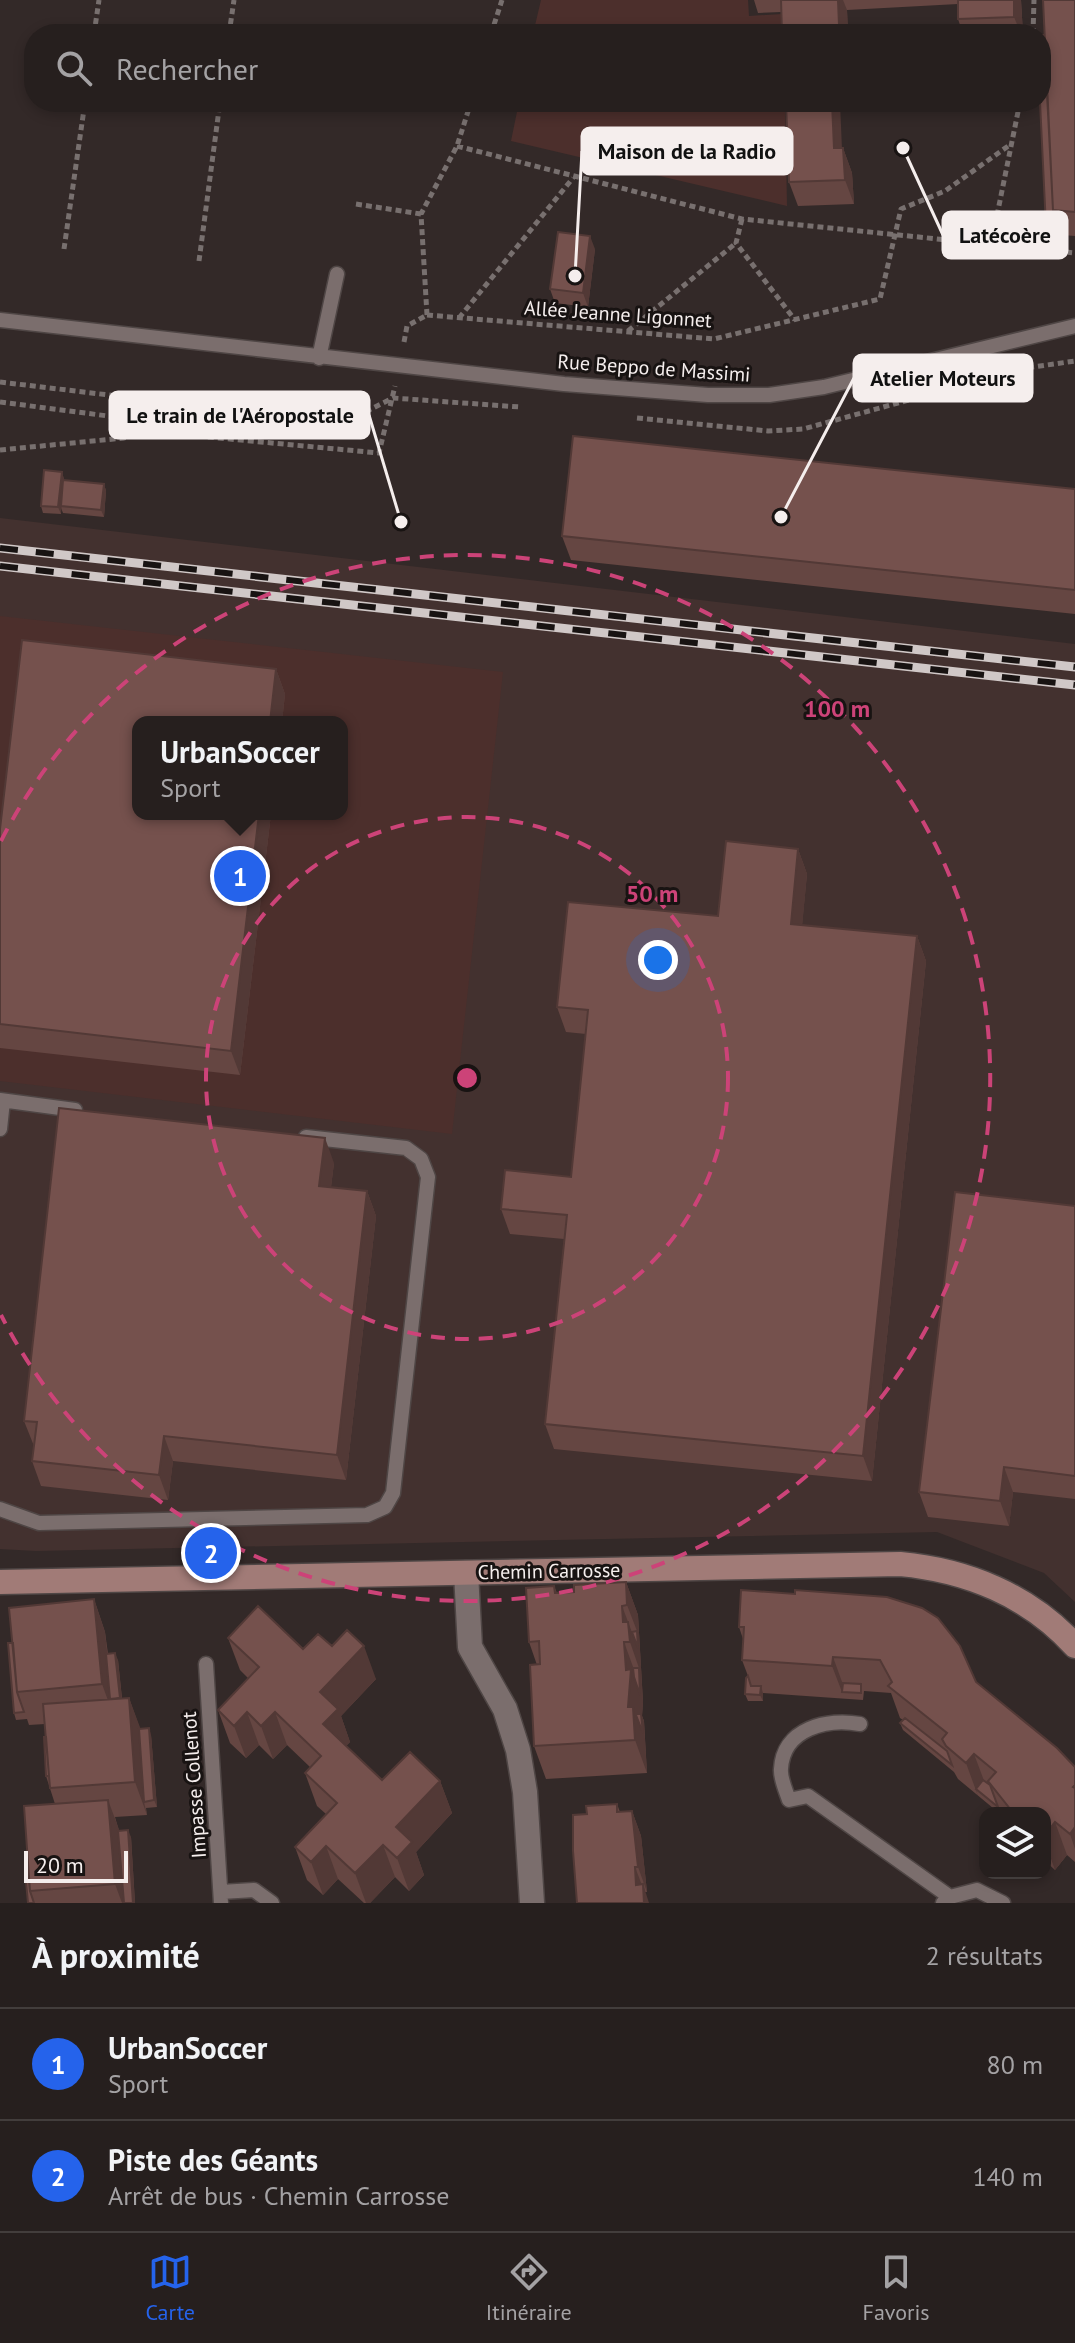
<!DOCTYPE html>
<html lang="fr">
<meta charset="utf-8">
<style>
:root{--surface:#261f1e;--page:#2e2727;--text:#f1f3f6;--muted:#a4a2a4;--line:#423d3c;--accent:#2563eb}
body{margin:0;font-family:"PT Sans",sans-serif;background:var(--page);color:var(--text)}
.controls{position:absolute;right:24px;bottom:24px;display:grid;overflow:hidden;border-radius:16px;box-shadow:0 4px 12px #0003}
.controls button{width:72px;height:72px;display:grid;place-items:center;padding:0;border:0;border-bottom:2px solid var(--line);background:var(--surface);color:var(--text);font:40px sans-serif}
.scale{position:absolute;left:24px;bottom:20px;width:104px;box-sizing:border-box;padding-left:8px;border:4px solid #f5eeed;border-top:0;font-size:22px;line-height:28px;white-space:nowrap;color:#f5eeed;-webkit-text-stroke:6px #181312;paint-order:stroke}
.you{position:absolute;left:658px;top:960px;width:28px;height:28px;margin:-20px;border:6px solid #fff;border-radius:50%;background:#1a73e8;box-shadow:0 0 0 12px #1a73e833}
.badge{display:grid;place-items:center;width:52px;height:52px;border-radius:50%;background:var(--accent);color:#fff;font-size:26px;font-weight:700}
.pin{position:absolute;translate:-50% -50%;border:4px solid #fff;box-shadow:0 2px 8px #0006}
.popup{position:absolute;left:132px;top:716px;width:216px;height:104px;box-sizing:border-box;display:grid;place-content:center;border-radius:16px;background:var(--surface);filter:drop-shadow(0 2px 6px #0005);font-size:26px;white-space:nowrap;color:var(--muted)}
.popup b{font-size:30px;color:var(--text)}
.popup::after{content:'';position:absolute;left:50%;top:100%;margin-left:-16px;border:16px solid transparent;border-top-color:var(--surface)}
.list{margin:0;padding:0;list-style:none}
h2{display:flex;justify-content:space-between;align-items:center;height:104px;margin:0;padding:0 32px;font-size:34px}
h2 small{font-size:26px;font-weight:400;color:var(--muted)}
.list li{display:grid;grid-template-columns:52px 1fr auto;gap:24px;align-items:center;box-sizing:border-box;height:112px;padding:0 32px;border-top:2px solid var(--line)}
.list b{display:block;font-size:30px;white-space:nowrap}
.list p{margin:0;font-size:26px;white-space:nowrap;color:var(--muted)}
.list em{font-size:26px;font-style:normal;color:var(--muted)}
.icon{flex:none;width:44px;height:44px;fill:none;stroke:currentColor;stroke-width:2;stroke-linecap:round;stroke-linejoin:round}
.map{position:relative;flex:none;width:1075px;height:1903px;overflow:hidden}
.search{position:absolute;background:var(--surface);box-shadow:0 4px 12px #0003;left:24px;right:24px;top:24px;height:88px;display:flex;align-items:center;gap:20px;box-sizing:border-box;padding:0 28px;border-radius:32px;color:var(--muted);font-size:30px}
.sheet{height:328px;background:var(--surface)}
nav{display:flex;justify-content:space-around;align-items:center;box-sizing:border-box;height:112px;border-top:2px solid var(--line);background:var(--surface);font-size:22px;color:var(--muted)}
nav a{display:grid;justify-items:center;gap:4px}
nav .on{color:var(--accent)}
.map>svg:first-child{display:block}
.built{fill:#43312f;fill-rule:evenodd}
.green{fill:#4c2f2c;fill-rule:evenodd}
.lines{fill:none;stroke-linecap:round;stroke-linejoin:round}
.lane-casing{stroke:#4f4645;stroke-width:17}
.street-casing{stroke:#4f4645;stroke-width:27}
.secondary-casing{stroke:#4f4645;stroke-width:27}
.path{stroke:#78706f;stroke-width:5;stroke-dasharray:6 4;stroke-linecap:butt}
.lane{stroke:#7b6e6d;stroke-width:14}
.street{stroke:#7b6e6d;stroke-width:24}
.secondary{stroke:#a17b77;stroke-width:24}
.rail-casing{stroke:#d0c8c7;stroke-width:9}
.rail{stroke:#181312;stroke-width:6;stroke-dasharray:18;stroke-linecap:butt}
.wall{fill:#654642}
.shaded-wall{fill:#523936}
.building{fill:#75514d;stroke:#523936;stroke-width:2}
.ring{fill:none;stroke:#cc4378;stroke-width:4;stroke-dasharray:14 10}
.labels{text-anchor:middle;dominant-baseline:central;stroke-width:6;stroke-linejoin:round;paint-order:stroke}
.street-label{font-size:20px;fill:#f5eeed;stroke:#181312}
.centre{fill:#cc4378;stroke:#181312;stroke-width:4}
.ring-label{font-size:24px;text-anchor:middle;font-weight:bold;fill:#cc4378;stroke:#181312;stroke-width:6;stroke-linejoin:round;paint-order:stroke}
.leader{fill:none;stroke:#f5eeed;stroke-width:3}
.callout-dot{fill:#f5eeed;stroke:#181312;stroke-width:3}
.callout{fill:#f5eeed;stroke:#f5eeed;stroke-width:3}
.callout-label{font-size:22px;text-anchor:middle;font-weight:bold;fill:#111}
</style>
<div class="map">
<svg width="1075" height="1903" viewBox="0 0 1075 1903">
<rect width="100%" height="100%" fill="#332928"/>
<path class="built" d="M0,518l1075,126v958l-31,-29 -107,-41 -901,19 -36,-2zM138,722h204v92h-204z"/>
<path class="green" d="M541,0h207l1,16 33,-2 1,20h-250z
M519,102h266l2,104 -276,-65z
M0,616l503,56 -51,462 -452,-53zM138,722h204v92h-204z"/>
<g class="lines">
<defs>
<path id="lane" d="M0,320l564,64 144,11h61l55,-8 251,-61
M319,358l18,-84
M0,1100l75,10
M0,1129l3,-28
M0,1509l39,14 328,-8 18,-8 8,-14 35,-316 -7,-18 -15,-11 -100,-11
M206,1664l15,239
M860,1724c-32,-6 -77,4 -79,45 -1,9 5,22 8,31l19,-4 142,101
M221,1892l33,-2 18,13
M943,1903l7,-6 27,-7 26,13"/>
<path id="street" d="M466,1573l4,74 35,62 13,41 7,42 7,111"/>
<path id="secondary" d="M0,1582l900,-18c66,6 129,31 175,82"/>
</defs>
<use href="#lane" class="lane-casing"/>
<use href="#street" class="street-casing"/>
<use href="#secondary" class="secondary-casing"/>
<path class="path" d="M94,34l5,-34
M229,34l5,-34
M491,34l11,-34
M1033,34l1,-34
M457,146l285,73 333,34
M356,204l65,10
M742,219l-6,24 59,77
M991,245l29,-143
M64,249l21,-147
M199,261l21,-159
M427,315l287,24 166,-40 21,-90 44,-18 66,-47
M427,315l-6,-101 36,-68 14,-44
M459,318l114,-140
M628,331l108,-88
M404,342l3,-16 20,-11
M0,382l334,40 17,-3 42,-21 127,9
M0,402l131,17 13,12
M637,418l131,13 35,-2 223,-61 49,-7
M0,450l124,-12 20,-7 235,22 16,-67"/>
<use href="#lane" class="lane"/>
<use href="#street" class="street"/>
<use href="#secondary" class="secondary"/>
<defs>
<path id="rail" d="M0,548l1075,119
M0,566l1075,119"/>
</defs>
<use href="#rail" class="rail-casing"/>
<use href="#rail" class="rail"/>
</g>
<path class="wall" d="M754,0h267l2,34h-60l-5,-15v-15l-111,6 1,24h-66l-1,-22 -23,1z
M1075,0v236l-27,-2 -2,-7 -2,-192z
M842,148h1l9,25 2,31 -56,2 -9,-24z
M595,249l-7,58 -33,-4 -5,-14z
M62,472l2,8 40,4 2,7 -2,26 -41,-4 -2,-5v6l-18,-1 -2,-7z
M1075,489v125l-504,-54 -9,-24z
M22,640l254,29 9,25 -3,28h-144v92h133l-31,261 -240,-27v-219z
M798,849l9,25 -5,51 115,11 9,25 -54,520 -318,-32 -9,-25 19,-185 -54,-5 -9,-25 70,-32 15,-143 -20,-2 -9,-25 161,-91z
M334,1163l-3,24 36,4 9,25 -30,264 -173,-19 -5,39 -127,-14 -9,-25 2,-15 -10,-25z
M1075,1206v293l-62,-7 -4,34 -81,-9 -9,-25z
M626,1582l12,33 5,87 -1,14 2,5 3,52 -101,6 -12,-33 3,-81 -8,-23 25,-56 3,7 17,-1z
M741,1590l235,92 99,85v95l-8,-7 -12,15 -10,-9v-48h-46l-41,-34 -4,-7 -51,-42 -3,-7 3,-3 -3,-2 -9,-25 -27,-2 -1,9 -100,-7v8h-15l-3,-7 3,-18 -6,-16 1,-21 -4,-12z
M94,1599l11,33 3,22 10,6 4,38h7l11,31 11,6 6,72 -11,1 1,7 -32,2 4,14 12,6 4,66h-107v-32l27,-67 -9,-28 -1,-52 -16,1 -2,-6 -11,1 -2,-7 -1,-70z
M228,1638l75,11 29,-3 44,33 -35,37 9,26 -4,4 36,34 58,1 12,32 -36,39 8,23 -15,16 -14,-14 -25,26h-6l-26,-24 -15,16 -16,-15 -12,-33 31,-33 -9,-8 -12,-33 5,-6 -23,-22 -14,14 -14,-14 -13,13 -16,-15 -12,-33 31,-31 -9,-9z
M617,1804l3,8 12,-1 9,25 6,56h-2l-58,-78z"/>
<path class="shaded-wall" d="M838,0h5l4,10 1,24h-6l-3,-9z
M1014,0h7l2,34h-2l-7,-17z
M832,102h8l3,71 -9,-25z
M843,148l9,25 2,31 -9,-24z
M590,236l5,13 -7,58 -5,-14z
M62,472l2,7 -3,35 -3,-7z
M104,484l2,7 -2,26 -3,-7z
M276,669l9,25 -3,28h-12z
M259,814h12l-31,261 -9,-24z
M798,849l9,25 -7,75 -9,-25z
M917,936l9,25 -54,520 -9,-25z
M325,1138l9,25 -6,48 -9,-25z
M367,1191l9,25 -30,264 -9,-25z
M164,1436l9,25 -5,39 -9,-25z
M1004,1467l9,25 -4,34 -9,-25z
M626,1582l12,33 5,87 -1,14 2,5 1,19 -4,-12 4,12 2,33 -12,-33 -7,-33 -4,-65 12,33 3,-7 -16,-46 -1,-16 16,42 -1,-17 -10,-26z
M94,1599l11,33 9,85 -12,-33z
M364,1646l12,33 -35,37 9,26 -15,15 -12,-33 -3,-32z
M115,1653l3,7 5,50 -3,-7z
M833,1657l12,33 -3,2 -10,-26z
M761,1686l2,7v8l-3,-6z
M129,1698l12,32 3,72 3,13 -12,-33z
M247,1712l12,33 -13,13 -12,-32z
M275,1712l12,33 -14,14 -12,-33z
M149,1728l2,7 6,72 -3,-7z
M974,1754l12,32 -10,3 2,7 -12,-33z
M440,1781l12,32 -36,39 8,23 -15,16 -12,-33 -1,-31z
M108,1800l12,32 6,71h-4l-7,-19z
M632,1811l9,25 6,56 -9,-25z
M1055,1822l12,33 -12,15 -10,-28v-7z
M1075,1827v22l-5,-15z
M128,1830l3,7 4,66h-2z
M383,1845l12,32 -25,26h-4l-11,-30z
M326,1846l12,33 -15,16 -12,-33z
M635,1867l8,21v-4l6,19h-6l-7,-18z"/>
<path class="building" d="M781,0h57l1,25 -10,1v8h-47z
M958,0h56v17l-56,2z
M1043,0h32v212l-22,-2z
M1041,35h3l9,175 6,18 -13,-1 -6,-125h1z
M786,102h46l2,46h9l2,32 -56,2z
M558,232l32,4 -7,57 -33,-4z
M573,436l502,53v101l-513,-54z
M44,470l18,2 -4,35 -17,-1z
M63,480l41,4 -3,26 -40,-4z
M22,640l254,29 -6,53h-132v92h121l-28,237 -231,-27v-195z
M726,841l72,8 -7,75 126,12 -54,520 -318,-32 22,-209 -66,-6 4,-39 66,7 17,-167 -31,-3 11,-105 150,14z
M59,1108l266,30 -6,48 48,5 -30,264 -173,-19 -5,39 -127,-14 5,-39 -13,-1z
M955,1192l120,14v270l-71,-9 -4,34 -81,-9z
M626,1582l1,23 -5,1 1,16h5l2,20h-6l2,28 5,-1 -3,38h5l2,33 -101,6 -4,-81 10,-1 -1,-23 -10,1 -3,-54 28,-2 1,7 19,-1v-7z
M741,1590l54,4v-4l92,7 35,11 16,10 22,28 16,36 81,66 18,19v18l-2,2 2,1v39l-5,7 -15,-12 -10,13v-22h-31l-3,-3 -23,-29 8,-9 -22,-18 -8,9 -20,-17 -4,-7 5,-6 -59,-47 4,-4 -12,-22 -47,-3 -1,9 -90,-6 2,-33h-5z
M94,1599l8,85 -85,8 -8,-84z
M258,1606l45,43 15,-15 14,12 15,-16 17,16 -44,46 18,17 -15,15 59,56 28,-28 30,29 -44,46 16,15 -15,16 -14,-13 -28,28 -29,-27 -15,16 -16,-15 42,-44 -32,-30 16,-17 -46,-44 -14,14 -14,-14 -13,14 -16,-16 41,-43 -31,-29z
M637,1631l1,17 -6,-16z
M8,1643h5l4,49 7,20 -10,1z
M115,1653l5,45 -10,1 -4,-45z
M633,1668h6l1,27 -6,-18z
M748,1676l3,10h10l-1,9 -15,-1 1,-16z
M843,1683l18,1v9l-19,-1z
M129,1698l6,84 -85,6 -7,-84z
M636,1714h5l2,19 -7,-18z
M905,1718l42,33 5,14 -52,-42z
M149,1728l5,72 -10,2 -5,-73z
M44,1737h2l3,39h-3z
M983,1780l7,5 8,22 -22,-18z
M108,1800l7,84 -85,7 -6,-85z
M617,1804v8l15,-1 6,56h-3l1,18 7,-1 1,19h-67l-4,-52v-36l14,-1 -1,-8z
M128,1830l5,73h-9l-6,-72z
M25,1871h3l2,20 4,12h-6z"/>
<g class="ring">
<circle cx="467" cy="1078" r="261"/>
<path d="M1 841A523 523 0 1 1 1 1315"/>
</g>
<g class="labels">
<g class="street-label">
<text transform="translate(618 314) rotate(4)">Allée Jeanne Ligonnet</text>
<text transform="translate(654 368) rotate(4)">Rue Beppo de Massimi</text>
<text transform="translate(549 1571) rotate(-1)">Chemin Carrosse</text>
<text transform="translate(194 1785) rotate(-94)">Impasse Collenot</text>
</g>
</g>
<circle cx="467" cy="1078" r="12" class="centre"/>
<g class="ring-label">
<text x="837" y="717">100 m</text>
<text x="652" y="902">50 m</text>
</g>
<path class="leader" d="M575 276L582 151M903 148L943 235M781 517L854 378M401 522L369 415"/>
<g class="callout-dot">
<circle cx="575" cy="276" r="8"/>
<circle cx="903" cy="148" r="8"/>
<circle cx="781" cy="517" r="8"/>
<circle cx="401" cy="522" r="8"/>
</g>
<g class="callout">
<rect x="582" y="128" width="210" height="46" rx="8"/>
<rect x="943" y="212" width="124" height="46" rx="8"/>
<rect x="854" y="355" width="178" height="46" rx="8"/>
<rect x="110" y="392" width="259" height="46" rx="8"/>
</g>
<g class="callout-label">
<text x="687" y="159">Maison de la Radio</text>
<text x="1005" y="243">Latécoère</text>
<text x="943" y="386">Atelier Moteurs</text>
<text x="240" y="423">Le train de l'Aéropostale</text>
</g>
</svg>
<div class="controls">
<button><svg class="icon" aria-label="layers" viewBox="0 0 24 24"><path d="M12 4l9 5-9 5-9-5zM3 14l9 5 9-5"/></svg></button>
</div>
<div class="scale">20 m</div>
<div class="you"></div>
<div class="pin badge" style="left:240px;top:876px">1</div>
<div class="popup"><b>UrbanSoccer</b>Sport</div>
<div class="pin badge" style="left:211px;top:1553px">2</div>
<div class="search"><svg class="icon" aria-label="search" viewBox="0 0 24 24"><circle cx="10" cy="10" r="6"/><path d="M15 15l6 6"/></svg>Rechercher</div>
</div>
<section class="sheet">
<h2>À proximité<small>2 résultats</small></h2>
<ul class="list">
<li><span class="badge">1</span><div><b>UrbanSoccer</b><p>Sport</p></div><em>80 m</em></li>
<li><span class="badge">2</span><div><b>Piste des Géants</b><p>Arrêt de bus · Chemin Carrosse</p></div><em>140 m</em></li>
</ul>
</section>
<nav>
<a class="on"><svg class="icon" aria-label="map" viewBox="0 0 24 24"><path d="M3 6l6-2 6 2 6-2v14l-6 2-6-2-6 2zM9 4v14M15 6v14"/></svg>Carte</a>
<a><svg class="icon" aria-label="directions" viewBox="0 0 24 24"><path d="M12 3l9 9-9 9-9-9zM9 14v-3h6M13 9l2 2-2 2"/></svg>Itinéraire</a>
<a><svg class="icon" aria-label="saved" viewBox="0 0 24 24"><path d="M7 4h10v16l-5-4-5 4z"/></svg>Favoris</a>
</nav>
